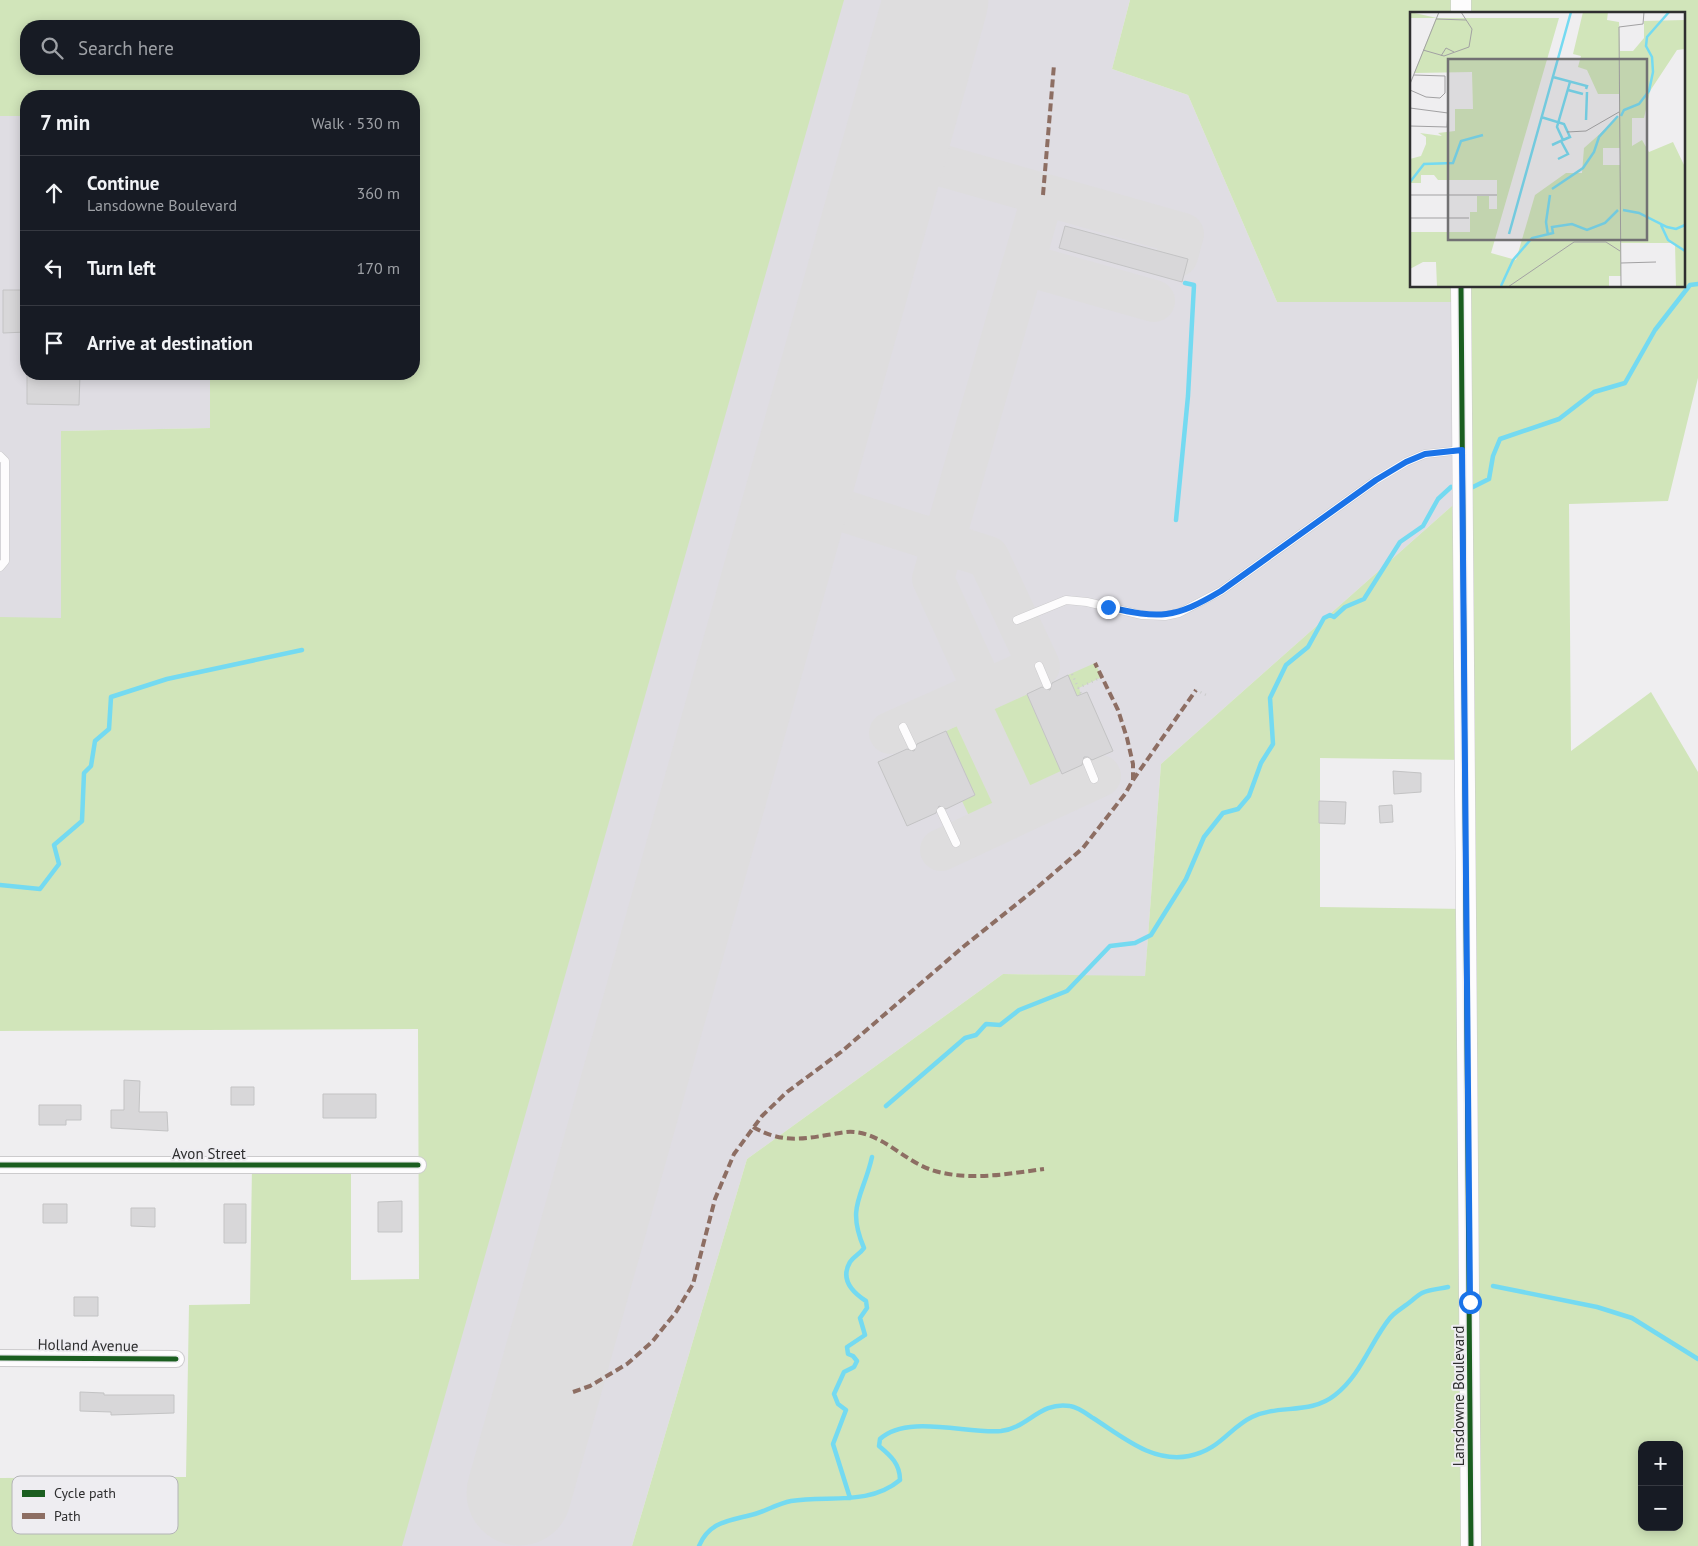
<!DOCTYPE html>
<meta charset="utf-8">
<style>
:root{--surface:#171b24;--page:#242831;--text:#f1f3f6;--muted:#9ea1a6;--line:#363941}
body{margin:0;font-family:"PT Sans",sans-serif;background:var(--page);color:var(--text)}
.controls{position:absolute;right:15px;bottom:15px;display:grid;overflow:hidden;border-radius:10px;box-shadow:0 2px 12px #0003}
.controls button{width:45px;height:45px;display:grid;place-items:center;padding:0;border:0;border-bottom:1px solid var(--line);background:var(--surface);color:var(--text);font:25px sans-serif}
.stop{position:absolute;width:15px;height:15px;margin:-11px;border:4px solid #1a73e8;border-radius:50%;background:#fff}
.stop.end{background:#1a73e8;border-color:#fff;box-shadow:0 1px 5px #0008}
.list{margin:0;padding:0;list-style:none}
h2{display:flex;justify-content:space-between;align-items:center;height:65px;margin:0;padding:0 20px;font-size:21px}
h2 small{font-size:16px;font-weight:400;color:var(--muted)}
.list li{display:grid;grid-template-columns:32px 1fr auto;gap:15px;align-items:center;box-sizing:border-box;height:75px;padding:0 20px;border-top:1px solid var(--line)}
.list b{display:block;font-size:19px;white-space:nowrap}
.list p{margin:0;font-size:16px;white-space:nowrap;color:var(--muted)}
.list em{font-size:16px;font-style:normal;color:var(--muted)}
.icon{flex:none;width:28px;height:28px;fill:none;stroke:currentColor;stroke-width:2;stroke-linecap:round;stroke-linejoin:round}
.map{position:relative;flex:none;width:1698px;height:1546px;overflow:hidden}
.search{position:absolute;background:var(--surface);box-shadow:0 2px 12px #0003;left:20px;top:20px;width:400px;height:55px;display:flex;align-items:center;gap:12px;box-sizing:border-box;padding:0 18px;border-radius:20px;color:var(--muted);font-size:19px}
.panel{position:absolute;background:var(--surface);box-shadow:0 2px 12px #0003;left:20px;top:90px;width:400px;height:290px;border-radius:20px}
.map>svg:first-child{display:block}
.built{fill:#dfdde3}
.green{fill:#d1e5ba;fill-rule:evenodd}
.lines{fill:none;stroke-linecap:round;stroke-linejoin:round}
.stream{stroke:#74daf1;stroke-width:4.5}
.taxiway{stroke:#deddde;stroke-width:42}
.runway{stroke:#deddde;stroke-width:105}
.building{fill:#d8d7d9;stroke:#c3c3c4}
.service-casing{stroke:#cccbcd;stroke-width:9}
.minor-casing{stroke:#cccbcd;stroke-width:18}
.tertiary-casing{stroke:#cccbcd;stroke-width:21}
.path{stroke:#ccc;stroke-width:2.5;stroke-dasharray:1 4;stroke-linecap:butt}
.service{stroke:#fdfcfd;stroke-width:8}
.minor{stroke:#fdfcfd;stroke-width:16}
.tertiary{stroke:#fdfcfd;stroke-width:20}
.quiet{stroke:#8d6e63;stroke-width:4;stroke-dasharray:8 4;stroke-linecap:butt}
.cycleway-casing{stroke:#eeedf1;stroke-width:8}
.cycleway{stroke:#1b5e20;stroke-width:5}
.route{stroke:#1a73e8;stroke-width:6}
.labels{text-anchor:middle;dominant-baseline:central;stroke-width:4;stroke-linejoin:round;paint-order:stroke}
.street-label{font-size:15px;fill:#2e2e2f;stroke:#eeedf1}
.inset-river{fill:none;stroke:#74daf1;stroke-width:2.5}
.inset-road{fill:none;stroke:#a2a1a3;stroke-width:1}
.view{fill:#727173;fill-opacity:0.15;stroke:#727173;stroke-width:2.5}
.inset-edge{fill:none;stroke:#2e2e2f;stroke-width:2.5}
.key{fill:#eeedf1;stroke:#b4b4b7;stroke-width:1}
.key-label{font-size:14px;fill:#2e2e2f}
</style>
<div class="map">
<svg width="1698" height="1546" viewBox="0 0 1698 1546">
<rect width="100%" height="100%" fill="#efeef0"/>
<path class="built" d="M842,0h288l-18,69 76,26 89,207h184l1,195 -301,267 -16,213 -142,-3 -256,185 -115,387h-231z
M0,116h26v258h184l1,54 -150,3v187l-61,4z"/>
<path class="green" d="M0,0h844l-442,1546h-402v-68l186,-1 3,-172 61,-1 2,-139h99v115l68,-1 -1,-250 -418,2v-414l61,1v-187l149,-3v-54h204v-278h-388v20h-26zM26,26h388v43h-388z
M1130,0h568v378l-30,123 -99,3 2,247 80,-59 47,80v774h-1066l115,-387 256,-185 142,2 16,-212 301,-267 -1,-195h-184l-89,-207 -76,-26zM1412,14h272v272h-272zM1320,758l146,2 1,149 -147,-2zM1642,1445h37v82h-37z
M1095,663l7,14 -23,11 2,6 -4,2 -9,-21z
M1021,692l2,4 4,-2 36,82 -3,1 4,7 -28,13 -8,-2 -40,-89z
M963,723l37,82 -30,13 -8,-17 13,-6 -29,-64z"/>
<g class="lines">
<path class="stream" d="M1473,487l16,-8 4,-23 7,-17 59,-20 35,-27 31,-9 30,-53 35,-45 8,-1
M1176,520l12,-124 6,-111 -9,-2
M0,885l40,4 19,-25 -5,-19 28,-24 2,-48 7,-7 4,-25 14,-12 2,-32 56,-18 135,-29
M886,1106l79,-68 11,-3 10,-11 14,1 19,-15 48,-19 43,-45 25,-3 16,-8 35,-56 18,-42 19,-24 15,-4 11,-13 12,-33 12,-19 -3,-46 16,-33 22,-18 16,-29 6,-3 4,2 11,-10 19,-8 36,-57 23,-16 15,-27 13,-12
M1493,1286l104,21 35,11 66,41
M850,1498l-17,-54 13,-34 -8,-6 -4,-10 10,-22 10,-5 3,-6 -4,-5 -5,-2 -1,-7 18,-12 -5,-17 7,-10 -1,-7c-14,-9 -26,-22 -16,-39 4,-6 10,-8 14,-14 -18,-42 -1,-51 8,-91
M699,1546c10,-24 29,-25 52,-31 14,-3 25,-11 40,-14 37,-6 78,5 109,-21 0,-16 -9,-24 -21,-34l1,-7c27,-25 87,-5 121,-8 27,-3 39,-30 69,-25 8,1 17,8 23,12 30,19 59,45 96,38 31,-6 40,-28 63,-39 27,-13 58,-2 83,-22 26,-20 36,-54 55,-77 5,-6 14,-11 20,-16 4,-3 8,-7 12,-9 8,-4 18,-4 26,-6"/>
<path class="taxiway" d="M894,152l289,82 -6,22
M1023,264l131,37
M797,496l191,61 51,109 -55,25
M890,733l94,-42 -51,-112 110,-384
M1020,813l80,-37
M941,850l79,-37 -53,-114"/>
<path class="runway" d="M519,1493l417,-1493"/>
</g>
<path class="building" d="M1065,226l123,33 -6,23 -123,-34z
M3,290h23v42l-23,1z
M27,374h53l-1,31 -52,-1z
M1068,675l9,21 10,-4 26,59 -21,9 -4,-3h-4l-2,8 -20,9 -35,-80 15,-7 8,3 2,-7z
M946,731l29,64 -29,14 -7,-3 -3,7 -29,13 -29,-64 29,-13 7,2 3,-7z
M1393,771l28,2v19l-27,2z
M1319,801l27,1 -1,22 -26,-1z
M1392,805l1,17 -13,1 -1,-17z
M124,1080l16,1 -1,31h28l1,19 -57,-3v-18h13z
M231,1087h23v18h-23z
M323,1094h53v24h-53z
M39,1105h42v15h-15v5h-27z
M402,1201v31h-24v-30z
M43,1204h24v19h-24z
M224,1204h22v39h-22z
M131,1208h24v19l-24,-1z
M74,1297h24v19h-24z
M80,1392l24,1v2h70v18l-63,2v-3l-31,-1z"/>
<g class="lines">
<defs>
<path id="service" d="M0,456l5,5v100l-5,6
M1017,620l49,-20 21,2 55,13 23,1 14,-3 42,-22 155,-111 30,-18 19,-8 37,-4
M1039,666l8,19
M903,727l9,19
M1087,762l7,17
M941,811l15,32"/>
<path id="minor" d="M0,1165h418
M0,1358l176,1"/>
<path id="tertiary" d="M1461,0v14
M1461,286l10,1260"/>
</defs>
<use href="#service" class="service-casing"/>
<use href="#minor" class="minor-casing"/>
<use href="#tertiary" class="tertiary-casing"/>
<path class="path" d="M1072,674l9,20
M1078,688l24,-11
M1196,690l10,5"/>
<use href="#service" class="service"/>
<use href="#minor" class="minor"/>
<use href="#tertiary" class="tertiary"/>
<path class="quiet" d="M1043,195l11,-130
M1133,780l63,-90
M753,1127c27,15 45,13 74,8 9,-1 19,-4 27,-3 28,2 50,28 75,37 36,13 78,5 115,0
M573,1392l17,-6 37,-22 25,-22 24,-30 17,-28 22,-85 19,-45 28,-38 25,-24 54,-40 122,-105 70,-56 50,-43 42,-54 8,-14v-16l-6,-26 -9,-28 -23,-47"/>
<defs>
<path id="cycleway" d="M1461,286l10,1260
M0,1165h418
M0,1358l176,1"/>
</defs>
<use href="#cycleway" class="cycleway-casing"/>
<use href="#cycleway" class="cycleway"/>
</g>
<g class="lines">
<path class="route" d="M1108,607c52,12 66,12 113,-16l155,-111 30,-18 19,-8 37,-4 8,852"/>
</g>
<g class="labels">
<g class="street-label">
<text x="209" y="1153">Avon Street</text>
<text transform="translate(88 1345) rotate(1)">Holland Avenue</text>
<text transform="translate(1458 1396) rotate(-90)">Lansdowne Boulevard</text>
</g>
</g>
<g transform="translate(1410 12)">
<rect width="275" height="275" fill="#efeef0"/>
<path d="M0,0l27,6h122l-68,235 25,7 19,-65 31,-22h16l2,-25 35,-31v-23h-21l-11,-24 -9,-3 3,-11 -8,-2 10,-42h25l-1,8 12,2 1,29h13l11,-13v-17l41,-1v29l-8,1 -27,41 -6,27h-12v28l10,-6 7,12 24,-10 12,25v120h-9l-1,-44h-54v33h-12v11h-172l-1,-25h-13l-13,7v-37h60v-20h7v-16h12v13h8v-29h-59l-4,-5h-13v8h-11v-24l11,-3 5,-12v-7l-6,-4 22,3 -4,-3 17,-2v-22h18l-1,-37 -58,1 22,-55h-26zM193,136h17v17h-17z" fill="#d1e5ba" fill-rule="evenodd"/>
<path class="inset-river" d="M143,65l34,9 -1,3M158,78l15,4M211,104l3,-6 15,-6 10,-13 4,-19 -1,-15 -6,-11 1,-9 22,-25M131,105l23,7 6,13 -7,3M176,108l1,-28M142,133l11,-5 -6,-13 13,-45M148,147l10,-5 -7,-13M0,170l14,-18 29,-1 8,-22 22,-6M142,177l31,-21 11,-16 5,-15 19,-21M213,198l16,3 28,14 9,2 9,-4M251,213l7,15 17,11M99,222l62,-222M138,223l-2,-13 4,-27M91,274l12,-26 19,-22 21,-5 -1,-6 20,-3 15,6 18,-7 13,-13"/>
<path class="inset-road" d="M26,7l30,1M13,38l21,6 25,-9 3,-18 -11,-17M31,44l5,-8 8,4M0,72l29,-72M0,78l16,7 14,1 5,-5v-17l-31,-1M0,96l38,5 -1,14 -37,-1M157,120l19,-1 33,-19M0,183h87M0,206h59M211,251l35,-1M98,275l66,-45h32l14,9M211,275l-2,-260 24,-3 1,-12"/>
<path class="view" d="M38,47h199v181h-199z"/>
<rect width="275" height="275" class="inset-edge"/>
</g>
<rect x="12" y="1476" width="166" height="58" rx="8" class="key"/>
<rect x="22" y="1490" width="23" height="7" fill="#1b5e20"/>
<rect x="22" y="1513" width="23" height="6" fill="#8d6e63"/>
<g class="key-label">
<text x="54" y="1498">Cycle path</text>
<text x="54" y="1521">Path</text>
</g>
</svg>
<div class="controls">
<button>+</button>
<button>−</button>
</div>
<div class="stop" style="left:1470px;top:1302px"></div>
<div class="stop end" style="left:1108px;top:607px"></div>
<div class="search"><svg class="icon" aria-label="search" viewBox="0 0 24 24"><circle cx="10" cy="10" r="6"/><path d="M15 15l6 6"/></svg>Search here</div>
<section class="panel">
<h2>7 min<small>Walk · 530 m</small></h2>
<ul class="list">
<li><svg class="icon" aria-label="ahead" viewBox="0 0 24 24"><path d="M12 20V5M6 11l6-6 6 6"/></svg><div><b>Continue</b><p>Lansdowne Boulevard</p></div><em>360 m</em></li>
<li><svg class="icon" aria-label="left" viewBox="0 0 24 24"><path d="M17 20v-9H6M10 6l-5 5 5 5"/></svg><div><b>Turn left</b></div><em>170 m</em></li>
<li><svg class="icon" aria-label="arrive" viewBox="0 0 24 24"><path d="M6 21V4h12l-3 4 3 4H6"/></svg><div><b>Arrive at destination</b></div></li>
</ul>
</section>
</div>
